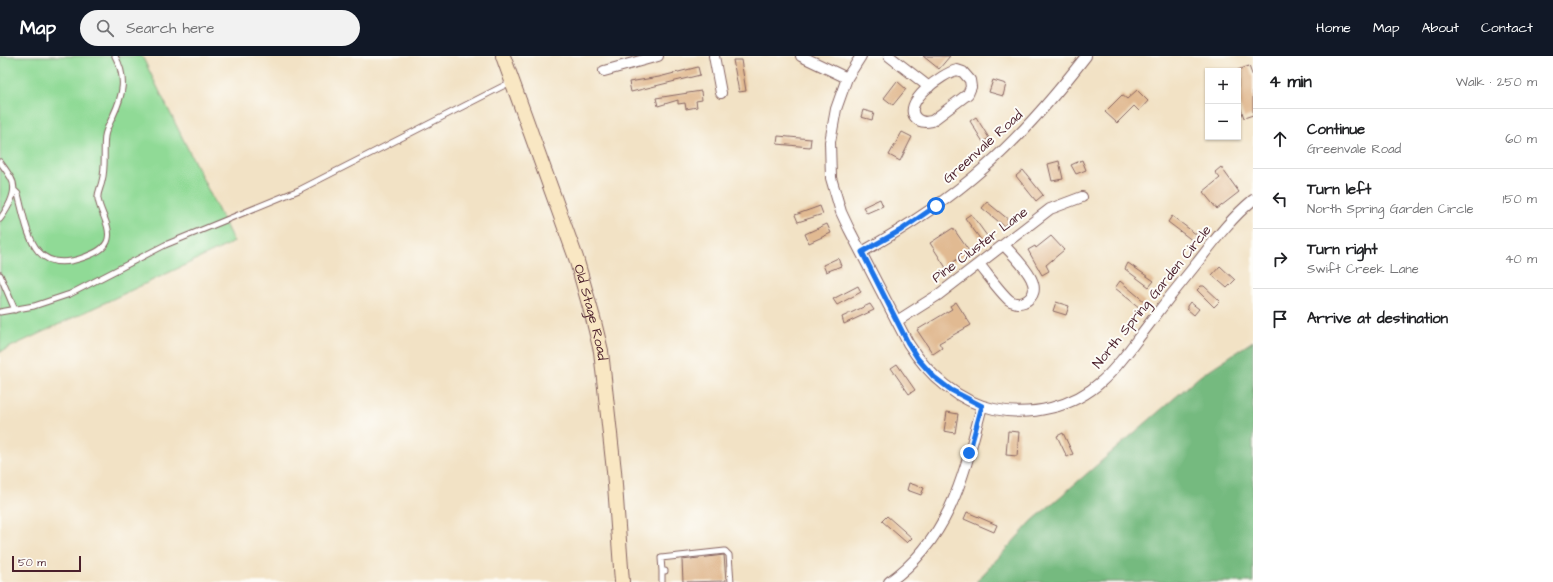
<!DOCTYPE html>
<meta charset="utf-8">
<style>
:root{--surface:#fff;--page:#f2f2f2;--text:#202124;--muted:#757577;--line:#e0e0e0;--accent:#111827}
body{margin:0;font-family:"Architects Daughter",sans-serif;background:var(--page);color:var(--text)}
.controls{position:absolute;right:12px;top:12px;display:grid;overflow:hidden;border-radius:0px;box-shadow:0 1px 3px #0004}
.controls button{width:36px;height:36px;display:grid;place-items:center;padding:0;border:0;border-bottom:1px solid var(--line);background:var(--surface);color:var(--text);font:20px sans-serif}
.scale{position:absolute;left:12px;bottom:10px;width:69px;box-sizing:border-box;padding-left:4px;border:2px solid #4a1f2b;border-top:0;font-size:11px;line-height:14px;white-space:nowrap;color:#4a1f2b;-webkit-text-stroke:3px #fdfcf7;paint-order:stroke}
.stop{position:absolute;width:12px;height:12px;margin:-9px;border:3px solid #1a73e8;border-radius:50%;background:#fff}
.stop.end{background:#1a73e8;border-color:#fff;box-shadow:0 1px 4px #0008}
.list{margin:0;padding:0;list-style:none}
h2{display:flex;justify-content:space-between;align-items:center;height:52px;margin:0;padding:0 16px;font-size:17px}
h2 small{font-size:13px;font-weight:400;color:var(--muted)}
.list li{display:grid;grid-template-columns:26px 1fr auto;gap:12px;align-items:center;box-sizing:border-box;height:60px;padding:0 16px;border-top:1px solid var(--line)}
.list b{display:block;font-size:15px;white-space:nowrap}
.list p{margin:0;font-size:13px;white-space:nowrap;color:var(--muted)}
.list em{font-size:13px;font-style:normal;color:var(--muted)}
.icon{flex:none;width:22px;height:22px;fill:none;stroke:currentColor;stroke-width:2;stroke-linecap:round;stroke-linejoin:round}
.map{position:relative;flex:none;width:1253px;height:526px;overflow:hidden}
header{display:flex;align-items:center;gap:24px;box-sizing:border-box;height:56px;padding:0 20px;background:var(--accent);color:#fff}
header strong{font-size:19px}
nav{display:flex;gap:22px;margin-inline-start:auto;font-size:14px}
.search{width:280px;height:36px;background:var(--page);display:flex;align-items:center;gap:10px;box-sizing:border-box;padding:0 14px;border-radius:22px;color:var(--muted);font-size:15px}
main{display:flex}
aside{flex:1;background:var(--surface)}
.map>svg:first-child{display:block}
.green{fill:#90da96;stroke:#6d7c60}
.forest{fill:#74ba7f;stroke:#5f6c55}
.building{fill:#e1ba92}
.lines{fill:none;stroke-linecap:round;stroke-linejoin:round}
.lane-casing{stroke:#856361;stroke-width:7}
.street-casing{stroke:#856361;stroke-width:12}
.secondary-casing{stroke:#856361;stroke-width:16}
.lane{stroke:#fff;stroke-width:5}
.street{stroke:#fff;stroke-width:10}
.secondary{stroke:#f9e7c3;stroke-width:14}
.route{stroke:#1a73e8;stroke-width:5}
.labels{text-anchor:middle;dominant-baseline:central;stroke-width:4;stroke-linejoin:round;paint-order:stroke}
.street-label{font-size:14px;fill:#4a1f2b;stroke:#fdfcf7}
</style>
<header>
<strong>Map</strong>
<div class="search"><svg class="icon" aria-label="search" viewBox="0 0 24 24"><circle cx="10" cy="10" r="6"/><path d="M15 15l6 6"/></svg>Search here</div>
<nav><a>Home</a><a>Map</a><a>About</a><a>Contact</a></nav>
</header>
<main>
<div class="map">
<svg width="1253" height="526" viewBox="0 0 1253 526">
<rect width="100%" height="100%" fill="#fdfcf7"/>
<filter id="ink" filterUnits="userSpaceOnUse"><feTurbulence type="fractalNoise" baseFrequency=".025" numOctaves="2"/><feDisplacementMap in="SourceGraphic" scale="8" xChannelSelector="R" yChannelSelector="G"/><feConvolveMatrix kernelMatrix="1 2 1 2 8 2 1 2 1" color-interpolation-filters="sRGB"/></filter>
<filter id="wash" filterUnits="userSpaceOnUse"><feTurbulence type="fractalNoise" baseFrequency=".012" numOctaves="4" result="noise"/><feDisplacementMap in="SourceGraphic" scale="16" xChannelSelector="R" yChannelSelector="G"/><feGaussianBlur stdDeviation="0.9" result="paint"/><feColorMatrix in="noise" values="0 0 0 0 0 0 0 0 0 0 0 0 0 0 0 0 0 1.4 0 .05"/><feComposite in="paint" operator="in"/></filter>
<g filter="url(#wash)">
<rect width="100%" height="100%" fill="#f2e2c5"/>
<path class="green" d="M0,0h142l92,186 -234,110z"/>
<path class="forest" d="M1253,285v241h-277l56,-61 168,-145z"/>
<g id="blocks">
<path class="building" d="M923,0h27l-11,13z
M733,4h8l5,31 -7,1z
M1249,10l4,11v38l-9,3 -6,-18v-30z
M698,11l2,8 -69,17 -2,-10 30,-5z
M993,24l13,4 -3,12 -14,-4z
M897,25l9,8 -13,16 -9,-7z
M1137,34l11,11 -9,10 -5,-5 -17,17 -12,-11 17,-17 5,4z
M701,35l1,9 -6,1 1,6 -11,2 -1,-6 -7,1v-4l-20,6 -2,-8z
M863,54l11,3 -2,7 -11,-3z
M976,61l13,21 -6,4 -13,-21z
M902,76l10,5 -12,24 -11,-6z
M778,80l33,3 -1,8 -33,-3z
M1082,104l4,10 -10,4 -5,-9z
M1059,105l4,18 -11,2 -4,-17z
M1221,111l18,25 -22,17 -14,-17 17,-14 -5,-6z
M1023,114l20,25 -7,6 -20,-25z
M880,143l3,7 -16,7 -4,-6z
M987,146l22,18 -5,6 -22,-18z
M820,150l3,8 -25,8 -3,-7z
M971,158l19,26 -6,4 -19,-26z
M1172,160l25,19 -4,6 -25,-19z
M827,168l4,9 -22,10 -4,-9z
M953,172l16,23 -17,12 3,4 -7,4 -18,-28z
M1051,180l13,14 -18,15 3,6 -7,4 -14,-25 7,-4 1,2z
M838,202l3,8 -15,6 -3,-7z
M1128,207l26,18 -5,6 -24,-18z
M1220,210l15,14 -8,8 -15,-13z
M1120,225l25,21 -5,6 -25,-20z
M858,230l3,6 -24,13 -4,-6z
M1201,230h3l16,15 -6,6 -17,-17z
M956,246l15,23 -32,18 3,5 -9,6 -16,-24 35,-21 -2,-3z
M1056,246l13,4 -3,9 -13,-4z
M1190,246l9,7 -5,6 -7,-6v-3z
M870,248l4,6 -30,14 -2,-7z
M897,308l18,26 -6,4 -18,-26z
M947,356l11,2 -3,19 -11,-2z
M1008,375l11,1 -2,24 -11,-1z
M1063,377l10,21 -6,3 -10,-21z
M909,427l15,5 -3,7 -14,-5z
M967,456l30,13 -3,7 -30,-13z
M887,460l25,22 -5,5 -25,-22z
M724,499l2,26 -43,1 -1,-22z"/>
</g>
</g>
<g filter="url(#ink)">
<use href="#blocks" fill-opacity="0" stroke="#856361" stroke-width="1"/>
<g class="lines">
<defs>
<path id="lane" d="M0,106c4,5 8,11 11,16 8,13 -3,30 -11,41
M14,134l4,4c10,38 14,83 67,63 8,-3 21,-8 23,-18 3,-13 -8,-27 -10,-40 -1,-6 3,-12 4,-18 4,-14 1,-30 3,-45 1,-7 5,-13 8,-20 10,-21 14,-38 2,-60
M0,219l15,35
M0,256l34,-6 36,-12 95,-49 134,-55 212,-108
M662,515l-1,-13 64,-7 4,4 2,27
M662,526v-11h3"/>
<path id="street" d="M714,0l7,37
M801,0l46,22
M861,0l-14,22 -11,31 -6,33 1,36 10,34 8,17 59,114c20,32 49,58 86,66 37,8 80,-2 108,-28 16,-14 28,-32 41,-49 17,-23 35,-46 54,-69 17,-22 34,-45 56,-63
M889,0l40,31
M957,14l6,2 7,8 1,7 -3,7 -36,27c-5,1 -10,2 -15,-2 -18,-15 26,-46 40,-49z
M604,15l54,-15
M862,196c43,-24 85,-51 122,-84 38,-33 71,-72 102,-112
M979,208c9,11 20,27 30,36 4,3 10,4 15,2 27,-13 -9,-44 -20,-57
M897,265l41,-26 112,-86 32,-12
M889,526c61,-43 75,-107 93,-176"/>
<g id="secondary">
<path id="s1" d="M503,0l73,202 17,60 8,33 13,120 8,111"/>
</g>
</defs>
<use href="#lane" class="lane-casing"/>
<use href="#street" class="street-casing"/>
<use href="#secondary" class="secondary-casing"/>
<use href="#lane" class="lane"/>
<use href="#street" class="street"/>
<use href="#secondary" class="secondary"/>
</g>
</g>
<g class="lines" filter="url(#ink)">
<path class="route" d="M936,150l-35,24 -39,22 46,91 10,16 16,18 17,13 31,16 -13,47"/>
</g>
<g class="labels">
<g class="street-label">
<text transform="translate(983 91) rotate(-42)">Greenvale Road</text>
<text transform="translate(980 189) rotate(-37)">Pine Cluster Lane</text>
<text transform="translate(1152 241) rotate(-51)">North Spring Garden Circle</text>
<text stroke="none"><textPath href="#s1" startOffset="271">Old Stage Road</textPath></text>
</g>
</g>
</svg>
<div class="controls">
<button>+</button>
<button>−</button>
</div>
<div class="scale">50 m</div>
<div class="stop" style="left:936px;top:150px"></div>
<div class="stop end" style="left:969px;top:397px"></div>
</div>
<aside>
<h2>4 min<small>Walk · 250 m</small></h2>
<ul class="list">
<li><svg class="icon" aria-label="ahead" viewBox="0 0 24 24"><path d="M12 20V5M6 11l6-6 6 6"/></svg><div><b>Continue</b><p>Greenvale Road</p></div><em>60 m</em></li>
<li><svg class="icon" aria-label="left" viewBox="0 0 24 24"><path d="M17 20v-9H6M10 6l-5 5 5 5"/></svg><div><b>Turn left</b><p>North Spring Garden Circle</p></div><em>150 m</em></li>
<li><svg class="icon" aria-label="right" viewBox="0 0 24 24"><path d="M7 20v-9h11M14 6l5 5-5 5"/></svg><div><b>Turn right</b><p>Swift Creek Lane</p></div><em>40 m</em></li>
<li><svg class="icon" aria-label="arrive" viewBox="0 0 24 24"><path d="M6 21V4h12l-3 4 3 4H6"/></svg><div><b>Arrive at destination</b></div></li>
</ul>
</aside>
</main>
